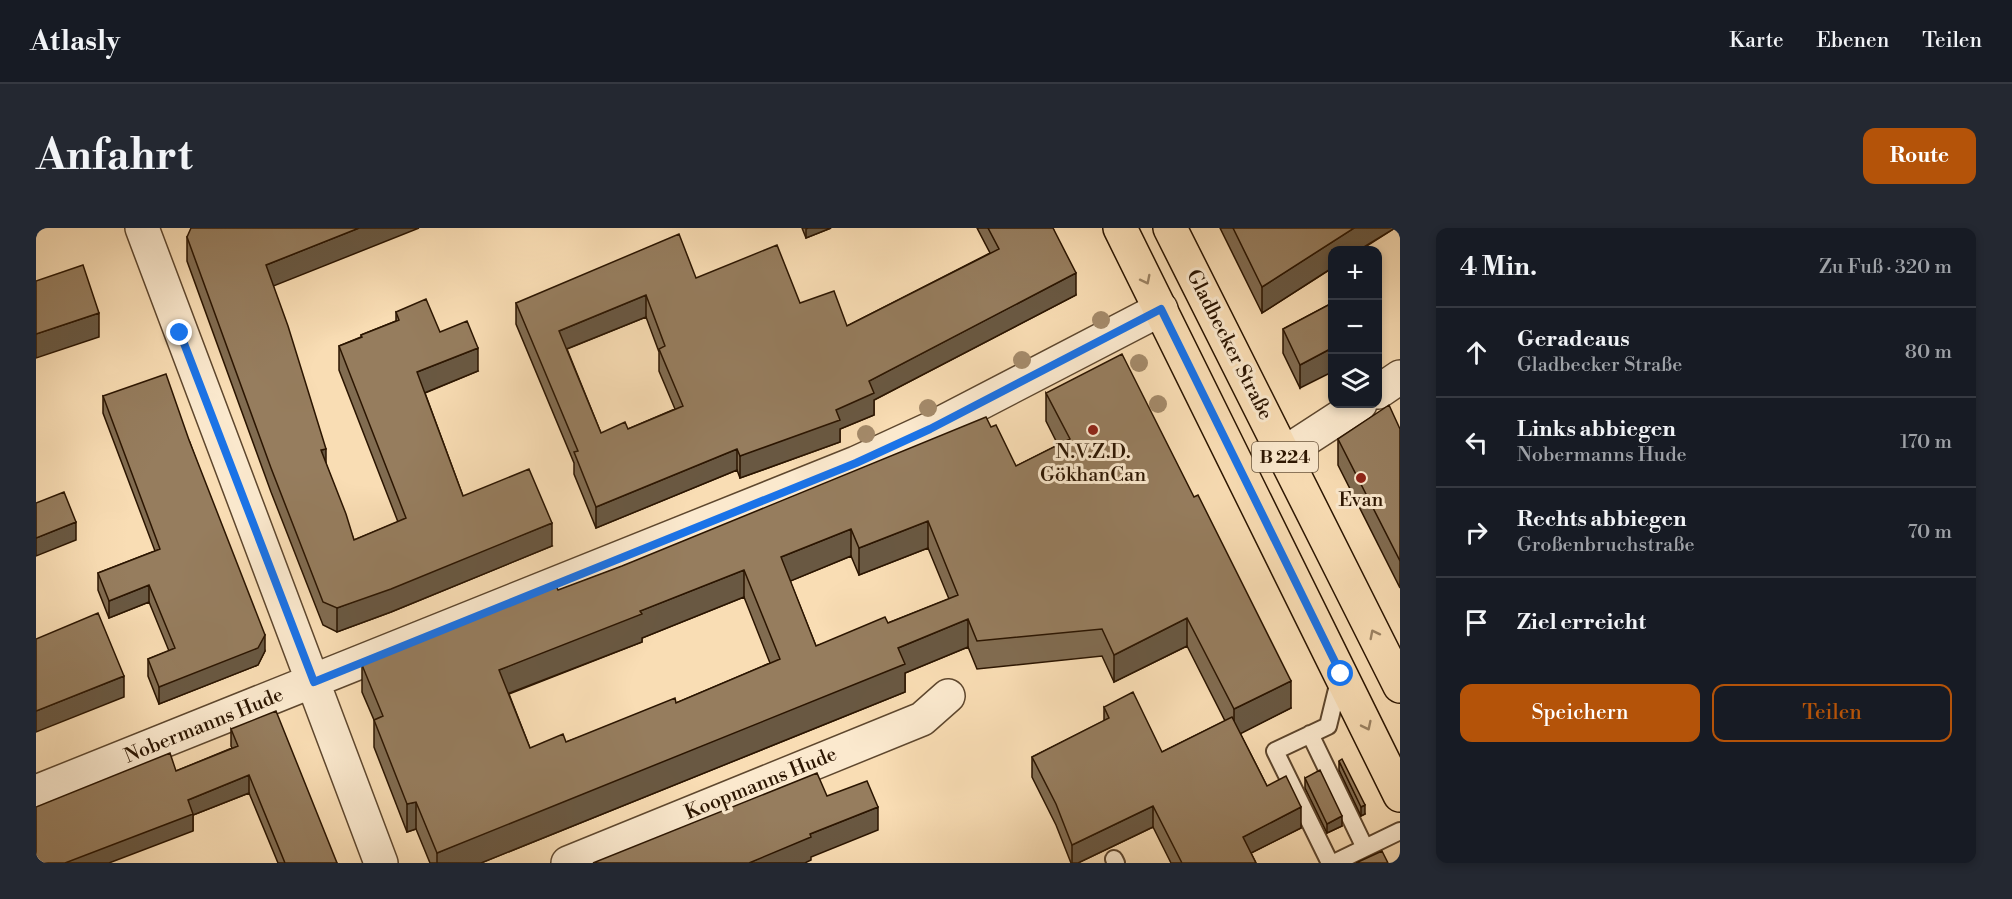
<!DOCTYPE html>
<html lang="de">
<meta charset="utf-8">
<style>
:root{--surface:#171b24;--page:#242831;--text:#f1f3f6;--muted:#9ea1a6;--line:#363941;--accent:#b45309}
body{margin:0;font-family:"Libre Bodoni",serif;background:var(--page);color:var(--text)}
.controls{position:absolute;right:18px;top:18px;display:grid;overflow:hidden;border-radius:12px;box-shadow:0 3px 9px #0003}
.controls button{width:54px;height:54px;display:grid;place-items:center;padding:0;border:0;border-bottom:2px solid var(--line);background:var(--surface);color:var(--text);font:30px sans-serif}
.stop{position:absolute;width:18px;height:18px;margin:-14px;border:4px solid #1a73e8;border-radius:50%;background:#fff}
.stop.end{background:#1a73e8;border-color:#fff;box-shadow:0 2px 6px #0008}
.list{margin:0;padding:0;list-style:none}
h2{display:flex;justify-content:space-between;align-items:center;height:78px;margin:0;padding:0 24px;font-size:26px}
h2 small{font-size:20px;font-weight:400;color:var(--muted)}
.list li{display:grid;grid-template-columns:39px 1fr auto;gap:18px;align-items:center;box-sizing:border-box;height:90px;padding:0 24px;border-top:2px solid var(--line)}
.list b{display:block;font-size:22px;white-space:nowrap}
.list p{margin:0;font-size:20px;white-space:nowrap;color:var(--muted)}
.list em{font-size:20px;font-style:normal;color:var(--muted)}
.actions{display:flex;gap:12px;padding:18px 24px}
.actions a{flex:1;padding:14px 0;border:2px solid var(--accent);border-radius:12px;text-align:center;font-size:21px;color:var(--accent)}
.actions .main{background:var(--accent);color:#fff}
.icon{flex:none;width:33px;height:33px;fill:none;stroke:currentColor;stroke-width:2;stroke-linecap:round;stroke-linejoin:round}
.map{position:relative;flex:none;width:1364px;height:635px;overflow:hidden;border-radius:12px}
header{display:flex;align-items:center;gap:36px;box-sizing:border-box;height:84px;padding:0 30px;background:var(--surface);border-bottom:2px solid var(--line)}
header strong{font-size:28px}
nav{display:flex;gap:33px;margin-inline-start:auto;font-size:21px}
.intro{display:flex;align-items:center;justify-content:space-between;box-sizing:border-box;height:144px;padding:0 36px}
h1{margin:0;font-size:42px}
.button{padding:15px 27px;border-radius:12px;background:var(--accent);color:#fff;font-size:21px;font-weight:700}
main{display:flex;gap:36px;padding:0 36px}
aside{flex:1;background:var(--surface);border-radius:12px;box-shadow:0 3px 9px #0003}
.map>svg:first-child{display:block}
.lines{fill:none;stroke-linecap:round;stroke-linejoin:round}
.service-casing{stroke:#5e472e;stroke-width:20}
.minor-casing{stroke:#5e472e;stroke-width:36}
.primary-casing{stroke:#2b1501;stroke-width:36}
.service{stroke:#fbe9ce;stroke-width:16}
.minor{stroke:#fbe9ce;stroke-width:33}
.primary{stroke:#f9ddb4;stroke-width:33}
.tree{fill:#a48a6a}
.wall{fill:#816c51;stroke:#2b1501;stroke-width:1.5;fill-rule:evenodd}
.shaded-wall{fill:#695842;stroke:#2b1501;stroke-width:1.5}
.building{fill:#967d5e;stroke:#2b1501;stroke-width:1.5;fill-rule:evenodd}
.oneway{stroke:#9c8363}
.route{stroke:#1a73e8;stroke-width:8}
.poi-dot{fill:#8f2418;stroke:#fbe9ce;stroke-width:2}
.labels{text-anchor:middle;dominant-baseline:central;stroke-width:6;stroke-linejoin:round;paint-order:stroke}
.shield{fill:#fbe9ce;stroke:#69553e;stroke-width:1.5}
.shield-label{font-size:18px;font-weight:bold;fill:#2b1501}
.street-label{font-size:20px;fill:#2b1501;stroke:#fbe9ce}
.poi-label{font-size:20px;fill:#2b1501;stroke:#fbe9ce}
</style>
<header>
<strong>Atlasly</strong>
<nav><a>Karte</a><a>Ebenen</a><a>Teilen</a></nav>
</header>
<div class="intro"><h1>Anfahrt</h1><a class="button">Route</a></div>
<main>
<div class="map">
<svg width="1364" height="635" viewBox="0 0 1364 635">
<rect width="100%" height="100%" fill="#f9ddb4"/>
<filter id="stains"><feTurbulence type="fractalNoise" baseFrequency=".00333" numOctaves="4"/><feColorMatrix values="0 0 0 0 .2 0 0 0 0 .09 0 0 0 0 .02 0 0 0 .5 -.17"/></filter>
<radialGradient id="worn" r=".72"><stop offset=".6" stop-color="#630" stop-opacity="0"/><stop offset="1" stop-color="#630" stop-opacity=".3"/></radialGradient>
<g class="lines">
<defs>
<path id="service" d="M1274,506l55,114
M1078,631l2,4
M1294,635l-55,-112 53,-25 12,-49
M1298,635l66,-32"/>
<path id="minor" d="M106,0l239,635
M1342,164l22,-15
M1247,226l77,-50
M0,564l820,-329 74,-34 231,-120
M532,635l354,-144 26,-23"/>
<path id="primary" d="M1084,0l280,567
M1134,0l230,458"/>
</defs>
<use href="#service" class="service-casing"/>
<use href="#minor" class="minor-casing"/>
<use href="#primary" class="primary-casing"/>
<use href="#service" class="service"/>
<use href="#minor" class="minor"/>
<use href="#primary" class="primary"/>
</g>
<g class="tree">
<circle cx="1065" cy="92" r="9"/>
<circle cx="986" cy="132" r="9"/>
<circle cx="1103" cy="135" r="9"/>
<circle cx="1122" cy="176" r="9"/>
<circle cx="892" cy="180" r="9"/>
<circle cx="830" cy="206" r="9"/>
</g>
<path class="wall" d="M766,0h29l-25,10z
M941,0h76l23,67 -202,105v15l-34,14v13l-100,36 -3,-8 -141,58 -22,-54v-11l-58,-139v-21l180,-25 104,25 47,23 143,-73zM610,89l13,35v19l16,38 -47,20 -27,4 -34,-84z
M1184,0h175l-133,85z
M151,9l86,49 53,178 28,76 44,-18 -59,-152v-24l22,-9v-2l35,-14v-9l44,20 38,39 -53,22 38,103 89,50 -161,66 -54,20 -14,-7 -52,-133 -84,-231z
M1296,75l-32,85 -17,-35v-24z
M1010,165l245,315 -51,25 27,53 34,42 -50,25 5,10h-85l-18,-36 -75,36h-7l-15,-38 -24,-48v-20l72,-36v-14l58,45 63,-31 -38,-75 -73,36 -12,-26 -125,13 -9,-22 -63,26v19l-424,171h-51l-14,-34 -9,3 -33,-85v-27l-12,-28v-27l629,-238 25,39 42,-21 -12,-24zM892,320l21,51 -61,24 -72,23 -26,-65 61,-25 8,19zM708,369l26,66 -94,40 -110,39 -36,6 -21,-54 133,-52v-4z
M67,168l86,44 76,211 -7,14 -99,39 -11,-28v-17l21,-8 -20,-49 -40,16 -11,-28v-17l57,-22 -52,-138z
M1364,201v159l-62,-123v-26z
M195,501l106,134h-59l-29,-70 -56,22v16l-17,-60 56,-23 -1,-2z
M1303,533l26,53 -4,2 -22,-46z
M1269,550l37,48 -15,7 -22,-45z"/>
<path class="shaded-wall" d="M323,0h60l-153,61v-24z
M772,0h23l-25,10v-9z
M1318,0h41l-36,22h-27v18l-70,45v-26z
M1040,45v22l-202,105v15l-34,14v13l-100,36v-22l96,-46 33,-29z
M610,67v22l-87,35v-21z
M63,85v24l-63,21v-24z
M442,120v23l-61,25v-24z
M1296,120v24l-32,16v-23z
M290,221v24l-5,-23z
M701,221v21l-141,58v-21z
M892,293v27l-69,27v-27z
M40,294v18l-40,16v-18z
M516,295v23l-161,66 -54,20v-24z
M815,301v27l-70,29v-28z
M708,342v27l-102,41v4l-143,55v-27l141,-59z
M113,357v17l-40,16v-17z
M1151,390v28l-73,36v-27z
M932,391v28l-63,26v19l-424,171h-44v-10l461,-205z
M229,407v16l-7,14 -99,39v-17z
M88,448v21l-88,35v-21z
M1255,453v27l-57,29v-28z
M213,547v18l-56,22v16l-84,32h-44l123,-63z
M380,574v27l-9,3v-28z
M1329,577v9l-4,2v-9z
M1117,578v21l-75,36h-6v-18z
M842,579v23l-67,27v3l-6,3h-56l61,-29z
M1265,579v21l-58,29v-20z
M1306,588v10l-15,7v-9z"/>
<path class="building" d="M155,0h168l-93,37 22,61 38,123 -5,1 25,64 8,26 52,-22 -67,-172 23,-9 -1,-2 38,-15 -3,-8 30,-13 14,33 27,-11 11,27 -61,24 46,124 66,-27 23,54 -161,66 -54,19 -14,-6 -52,-134 -84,-231z
M952,0h65l23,45 -207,108 5,12 -38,17 4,10 -100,36 -3,-7 -141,58 -22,-55 4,-1 -62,-148 163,-69 17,44 81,-33 23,58 34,-12 13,35 152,-77zM610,67l19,51 -6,3 24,57 -55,23 -3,-7 -24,11 -42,-102z
M1197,0h121l-92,59z
M47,37l16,48 -63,21v-53z
M1296,75v45l-32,17 -17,-36z
M1086,126l72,143 4,-2 93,186 -57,28 -47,-91 -73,37 -12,-26 -125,12 -9,-22 -70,29 7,16 -468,189 -21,-51 -9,2 -33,-84 9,-4 -21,-51 194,-79 2,4 64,-24 364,-149 5,10 5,-2 20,41 54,-27 -24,-46zM892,293l30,74 -70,28 -3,-6 -69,29 -35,-89 70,-28 8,19zM708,342l36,89 -104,44 -1,-5 -109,44 -3,-8 -33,14 -31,-78 143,-56 -2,-3z
M130,146l23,66 76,195 -7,13 -99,39 -11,-28 27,-11 -26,-63 -40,16 -11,-28 62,-24 -57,-153z
M1353,177l11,24v132l-62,-122z
M28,264l12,30 -40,16v-35z
M62,385l26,63 -88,35v-72z
M1097,464l29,60 70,-35 35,69 19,-10 15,31 -58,30 13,26h-74l-29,-57 -81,39 -16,-41 -24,-47 77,-39 -5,-11z
M240,483l61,152h-52l-36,-88 -61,25 5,14 -128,49h-29v-56l134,-54 6,18 62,-25 -7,-17z
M1306,531l23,46 -4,2 -22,-46z
M1284,542l22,46 -15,8 -22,-46z
M781,545l10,23 40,-15 11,26 -68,27 1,3 -62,26h-156z
M1346,623l6,12h-32z"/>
<defs><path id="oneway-chevron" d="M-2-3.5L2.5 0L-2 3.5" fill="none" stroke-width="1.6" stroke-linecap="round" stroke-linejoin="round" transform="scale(1.5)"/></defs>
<g class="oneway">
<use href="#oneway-chevron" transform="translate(1110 52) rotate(63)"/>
<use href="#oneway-chevron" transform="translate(1338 406) rotate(-117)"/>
<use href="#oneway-chevron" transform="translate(1331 498) rotate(64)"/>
</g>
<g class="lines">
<path class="route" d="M144,105l134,349 542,-219 74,-34 231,-120 180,365"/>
</g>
<g class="poi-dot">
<circle cx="1057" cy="202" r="6"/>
<circle cx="1325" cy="250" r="6"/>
</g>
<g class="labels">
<rect class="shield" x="1216" y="214" width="66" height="30" rx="4.5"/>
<g class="shield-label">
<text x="1249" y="229">B 224</text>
</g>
<g class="street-label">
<text transform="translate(1193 117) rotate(63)">Gladbecker Straße</text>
<text transform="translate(168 498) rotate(-22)">Nobermanns Hude</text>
<text transform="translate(725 556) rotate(-22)">Koopmanns Hude</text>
</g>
<g class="poi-label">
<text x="1057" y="224">N.V.Z.D.<tspan x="1057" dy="23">GökhanCan</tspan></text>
<text x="1325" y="272">Evan</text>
</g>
</g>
<rect width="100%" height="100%" filter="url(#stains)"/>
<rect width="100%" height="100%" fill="url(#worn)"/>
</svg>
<div class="controls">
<button>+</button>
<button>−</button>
<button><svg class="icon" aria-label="layers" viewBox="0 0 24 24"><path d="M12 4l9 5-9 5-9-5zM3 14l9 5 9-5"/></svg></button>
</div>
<div class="stop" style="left:1305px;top:446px"></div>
<div class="stop end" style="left:144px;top:105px"></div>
</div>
<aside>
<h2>4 Min.<small>Zu Fuß · 320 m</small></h2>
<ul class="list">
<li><svg class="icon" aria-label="ahead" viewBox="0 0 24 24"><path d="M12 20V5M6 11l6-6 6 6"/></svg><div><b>Geradeaus</b><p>Gladbecker Straße</p></div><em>80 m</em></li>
<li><svg class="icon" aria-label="left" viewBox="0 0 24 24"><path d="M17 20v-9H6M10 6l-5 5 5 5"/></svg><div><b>Links abbiegen</b><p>Nobermanns Hude</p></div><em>170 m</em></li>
<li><svg class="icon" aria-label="right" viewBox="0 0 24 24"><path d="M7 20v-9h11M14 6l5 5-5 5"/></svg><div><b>Rechts abbiegen</b><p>Großenbruchstraße</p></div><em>70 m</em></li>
<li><svg class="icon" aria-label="arrive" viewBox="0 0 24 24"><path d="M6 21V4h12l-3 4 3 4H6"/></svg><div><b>Ziel erreicht</b></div></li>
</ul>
<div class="actions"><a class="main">Speichern</a><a>Teilen</a></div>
</aside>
</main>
